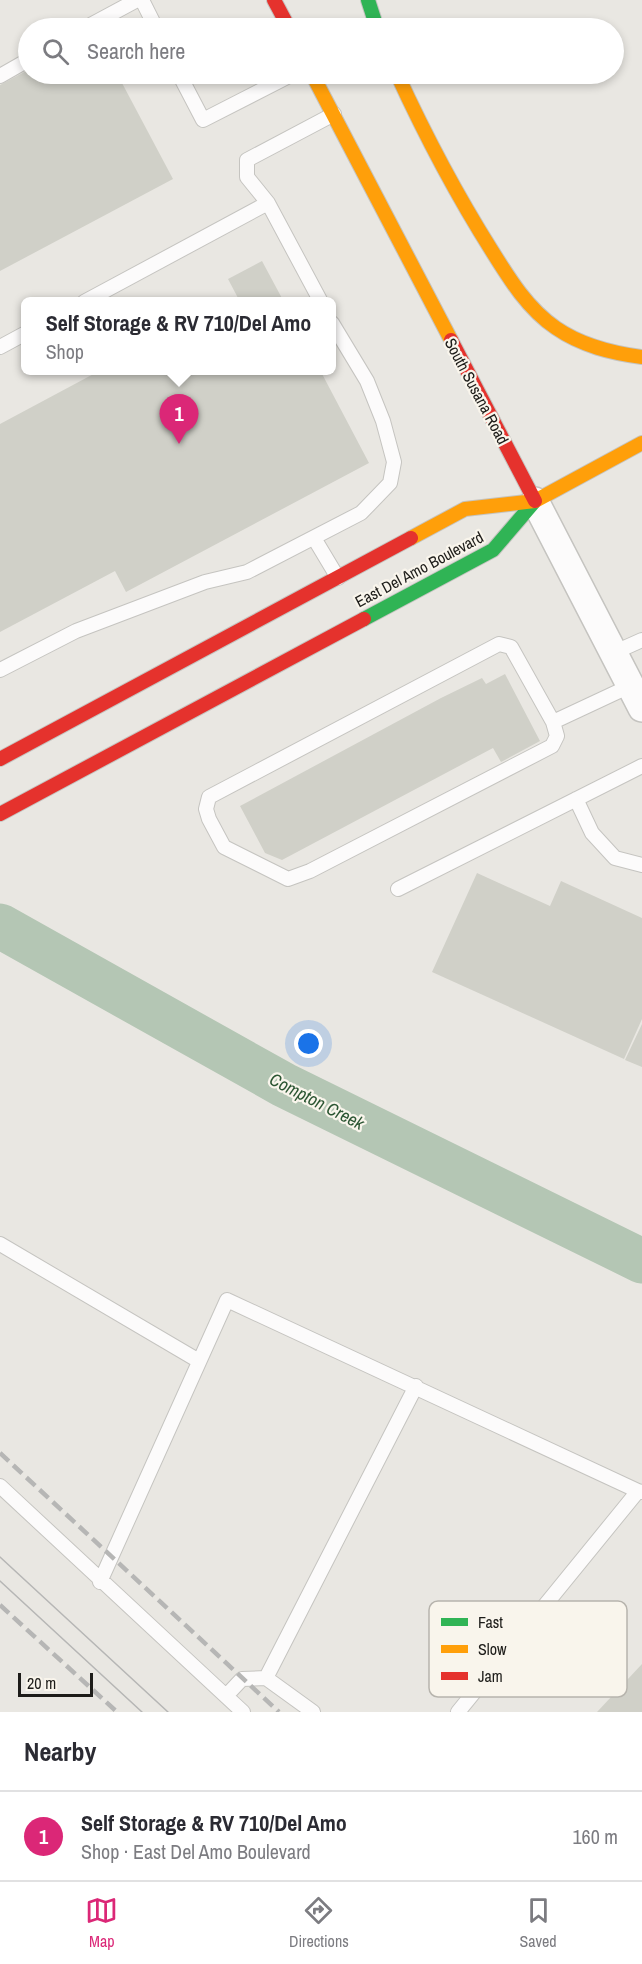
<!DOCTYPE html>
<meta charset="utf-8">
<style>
:root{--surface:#fff;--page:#f2f2f3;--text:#2b2b33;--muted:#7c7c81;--line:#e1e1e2;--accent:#db2777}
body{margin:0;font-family:"Archivo Narrow",sans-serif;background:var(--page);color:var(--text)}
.scale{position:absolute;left:18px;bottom:15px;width:75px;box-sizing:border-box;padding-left:6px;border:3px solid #1d1c19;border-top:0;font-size:16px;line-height:21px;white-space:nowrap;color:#1d1c19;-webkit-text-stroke:4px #f9f5ec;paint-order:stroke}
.you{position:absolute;left:309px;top:1044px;width:21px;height:21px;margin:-15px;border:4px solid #fff;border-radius:50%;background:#1a73e8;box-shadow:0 0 0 9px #1a73e833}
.badge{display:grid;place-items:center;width:39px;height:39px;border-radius:50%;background:var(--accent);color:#fff;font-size:20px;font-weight:700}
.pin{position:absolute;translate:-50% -50px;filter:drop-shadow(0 2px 3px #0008)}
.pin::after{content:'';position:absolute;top:32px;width:21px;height:18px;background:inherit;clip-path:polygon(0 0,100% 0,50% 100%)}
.popup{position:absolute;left:21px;top:297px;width:315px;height:78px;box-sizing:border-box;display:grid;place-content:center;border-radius:9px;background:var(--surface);filter:drop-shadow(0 2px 4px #0005);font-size:20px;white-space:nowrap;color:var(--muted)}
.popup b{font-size:22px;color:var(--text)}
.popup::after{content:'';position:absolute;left:50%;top:100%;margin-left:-12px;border:12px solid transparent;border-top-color:var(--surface)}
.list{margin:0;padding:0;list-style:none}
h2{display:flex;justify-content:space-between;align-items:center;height:78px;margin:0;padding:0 24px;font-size:26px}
h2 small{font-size:20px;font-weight:400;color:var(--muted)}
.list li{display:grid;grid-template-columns:39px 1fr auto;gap:18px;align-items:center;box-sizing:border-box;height:90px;padding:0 24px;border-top:2px solid var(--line)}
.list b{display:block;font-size:22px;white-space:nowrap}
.list p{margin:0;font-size:20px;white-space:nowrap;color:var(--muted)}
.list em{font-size:20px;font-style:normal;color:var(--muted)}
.icon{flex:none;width:33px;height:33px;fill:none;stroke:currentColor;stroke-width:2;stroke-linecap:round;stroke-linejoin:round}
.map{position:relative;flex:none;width:642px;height:1712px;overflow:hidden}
.search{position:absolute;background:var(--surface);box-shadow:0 3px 9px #0003;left:18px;right:18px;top:18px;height:66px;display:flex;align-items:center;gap:15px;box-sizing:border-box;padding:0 21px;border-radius:33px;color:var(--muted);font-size:22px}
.sheet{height:168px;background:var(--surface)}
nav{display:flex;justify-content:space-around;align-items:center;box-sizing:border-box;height:84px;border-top:2px solid var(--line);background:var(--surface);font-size:16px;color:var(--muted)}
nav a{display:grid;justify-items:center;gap:3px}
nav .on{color:var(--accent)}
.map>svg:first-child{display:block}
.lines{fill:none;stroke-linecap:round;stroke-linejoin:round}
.river{stroke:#b4c6b4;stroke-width:45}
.building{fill:#d0d0c8}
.lane-casing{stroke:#c5c4c0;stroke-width:16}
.street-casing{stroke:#c5c4c0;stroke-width:30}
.fast-casing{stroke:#c5c4c0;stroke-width:16}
.slow-casing{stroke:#c5c4c0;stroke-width:16}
.jam-casing{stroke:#c5c4c0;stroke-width:16}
.lane{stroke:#fcfbfb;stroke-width:14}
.street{stroke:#fcfbfb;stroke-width:27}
.fast{stroke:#30b455;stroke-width:14}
.slow{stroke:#ff9f0a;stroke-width:14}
.jam{stroke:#e5322d;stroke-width:14}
.tram{stroke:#b6b6b5;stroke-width:1.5}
.rail{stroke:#b6b6b5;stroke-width:4.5;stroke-dasharray:12 6;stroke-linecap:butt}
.labels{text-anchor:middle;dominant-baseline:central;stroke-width:4.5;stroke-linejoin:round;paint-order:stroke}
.street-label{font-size:16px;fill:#1d1c19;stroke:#f9f5ec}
.water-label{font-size:18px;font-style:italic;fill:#2c5633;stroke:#f9f5ec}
.key{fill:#f9f5ec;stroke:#b7b4ad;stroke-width:1.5}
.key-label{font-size:16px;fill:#1d1c19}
</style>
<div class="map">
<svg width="642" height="1712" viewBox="0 0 642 1712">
<rect width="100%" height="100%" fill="#e9e7e2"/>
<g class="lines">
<path class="river" d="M0,926l284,159 358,176"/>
</g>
<path class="building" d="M28,70v4h94l4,7 -4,2 51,96 -173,92v-186z
M262,261l22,41h-53l7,-4 -10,-19z
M101,370h219l49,93 -243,129 -11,-21 -115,61v-208z
M505,674l35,67 -39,21 -8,-14 -211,112 -17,-7 -25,-47 201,-108 41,-20 4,6z
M477,873l73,33 11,-25 81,37v101l-18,40 -192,-87z
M642,1024v43l-17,-7z
M642,1664v48h-45z"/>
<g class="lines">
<defs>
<path id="lane" d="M142,0l14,28
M85,28l52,-28
M179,74l24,46 90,-46
M0,76l28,-16
M268,203l53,99
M84,302l184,-99 -21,-26v-17l87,-46
M0,347l26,-14
M314,538l24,40
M613,653l29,-13
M0,670l76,-39 129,-49 42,-10 114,-59 29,-30 4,-21 -11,-41 -16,-40 -35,-58
M553,722l4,14 -5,10 -242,125 -22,8 -64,-32 -15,-28 -3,-10 3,-12 290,-153 12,3 42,75 77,-36
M576,799l16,34 23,25 27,7
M398,889l244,-123
M0,1244l199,117
M0,1486l243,226
M100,1582l127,-282 411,191
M266,1678l150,-292
M226,1696l16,-17 24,-1 47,34
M458,1712l180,-221 4,1"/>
<path id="street" d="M535,501l107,207"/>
<path id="fast" d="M368,0l9,28
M364,619l129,-69 42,-49"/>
<path id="slow" d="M312,74l139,266
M397,74c28,61 59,120 95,177 18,29 36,58 64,77 26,18 56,25 86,29
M411,538l54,-29 70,-8 107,-58"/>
<path id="jam" d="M274,0l15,28
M451,340l84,161
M0,759l411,-221
M0,814l364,-195"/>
</defs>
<use href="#lane" class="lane-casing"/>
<use href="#street" class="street-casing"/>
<use href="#fast" class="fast-casing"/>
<use href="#slow" class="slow-casing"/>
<use href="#jam" class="jam-casing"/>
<use href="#lane" class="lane"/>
<use href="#street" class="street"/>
<use href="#fast" class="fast"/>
<use href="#slow" class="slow"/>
<use href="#jam" class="jam"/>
<path class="tram" d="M0,1557l168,155
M0,1581l142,131"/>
<path class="rail" d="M0,1453l279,259
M0,1605l117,107"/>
</g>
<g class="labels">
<g class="street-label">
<text transform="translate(477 391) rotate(62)">South Susana Road</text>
<text transform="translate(419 569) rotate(-28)">East Del Amo Boulevard</text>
</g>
<g class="water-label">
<text transform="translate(317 1101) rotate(27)">Compton Creek</text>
</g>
</g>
<rect x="429" y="1601" width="198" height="96" rx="9" class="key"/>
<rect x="441" y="1618" width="27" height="8" fill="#30b455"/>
<rect x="441" y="1645" width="27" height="8" fill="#ff9f0a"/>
<rect x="441" y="1672" width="27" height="8" fill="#e5322d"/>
<g class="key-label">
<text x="478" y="1628">Fast</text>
<text x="478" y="1655">Slow</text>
<text x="478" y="1682">Jam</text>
</g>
</svg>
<div class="scale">20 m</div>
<div class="you"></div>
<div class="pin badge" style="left:179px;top:444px">1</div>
<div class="popup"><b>Self Storage &amp; RV 710/Del Amo</b>Shop</div>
<div class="search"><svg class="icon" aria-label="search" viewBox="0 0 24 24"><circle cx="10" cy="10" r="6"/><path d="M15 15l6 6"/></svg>Search here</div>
</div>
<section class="sheet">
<h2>Nearby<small></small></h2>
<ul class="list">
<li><span class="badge">1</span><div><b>Self Storage &amp; RV 710/Del Amo</b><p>Shop · East Del Amo Boulevard</p></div><em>160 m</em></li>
</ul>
</section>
<nav>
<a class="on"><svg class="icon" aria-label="map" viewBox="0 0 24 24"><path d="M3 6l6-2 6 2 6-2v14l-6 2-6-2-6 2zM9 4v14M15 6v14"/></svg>Map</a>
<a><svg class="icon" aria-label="directions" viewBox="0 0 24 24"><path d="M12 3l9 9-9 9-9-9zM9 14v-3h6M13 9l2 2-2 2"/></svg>Directions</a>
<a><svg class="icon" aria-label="saved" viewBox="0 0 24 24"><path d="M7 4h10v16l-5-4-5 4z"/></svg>Saved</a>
</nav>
